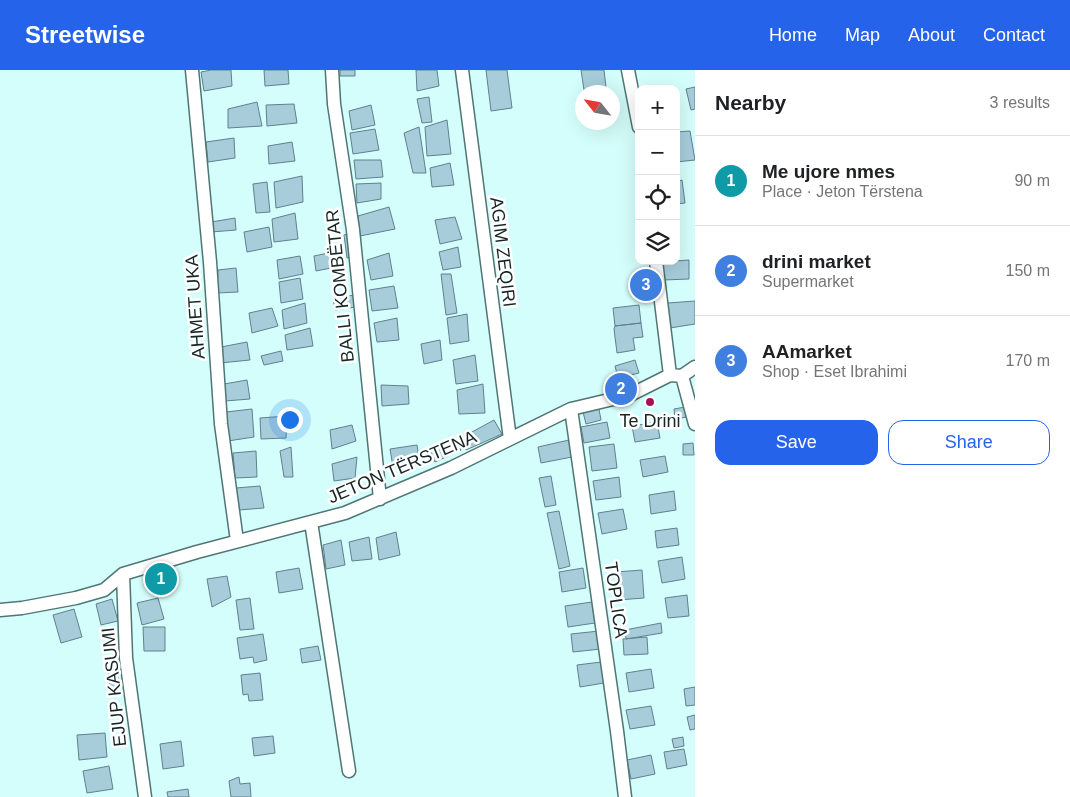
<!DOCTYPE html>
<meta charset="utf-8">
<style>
:root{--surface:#fff;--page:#f6f6f6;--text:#202124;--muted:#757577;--line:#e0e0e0;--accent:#2563eb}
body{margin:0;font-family:Helvetica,sans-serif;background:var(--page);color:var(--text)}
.controls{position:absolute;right:15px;top:15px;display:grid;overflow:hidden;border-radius:10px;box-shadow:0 5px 20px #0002}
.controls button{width:45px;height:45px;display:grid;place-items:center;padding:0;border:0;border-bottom:1px solid var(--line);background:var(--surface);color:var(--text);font:25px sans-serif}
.compass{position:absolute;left:575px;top:15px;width:45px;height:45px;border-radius:50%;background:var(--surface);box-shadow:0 5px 20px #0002;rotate:301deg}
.you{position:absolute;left:289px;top:349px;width:18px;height:18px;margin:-12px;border:4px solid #fff;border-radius:50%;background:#1a73e8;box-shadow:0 0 0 8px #1a73e833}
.badge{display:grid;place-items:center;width:32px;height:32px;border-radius:50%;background:var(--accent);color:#fff;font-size:16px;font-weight:700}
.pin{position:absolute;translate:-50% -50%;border:2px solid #fff;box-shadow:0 1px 5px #0006}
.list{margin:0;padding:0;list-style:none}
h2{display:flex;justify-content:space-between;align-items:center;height:65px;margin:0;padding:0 20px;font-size:21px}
h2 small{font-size:16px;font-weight:400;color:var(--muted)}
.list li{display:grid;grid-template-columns:32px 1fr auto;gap:15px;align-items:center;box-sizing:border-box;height:90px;padding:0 20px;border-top:1px solid var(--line)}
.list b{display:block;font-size:19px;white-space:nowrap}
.list p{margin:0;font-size:16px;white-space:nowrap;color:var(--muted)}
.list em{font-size:16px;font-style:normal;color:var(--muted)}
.actions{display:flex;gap:10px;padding:15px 20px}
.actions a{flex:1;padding:11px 0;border:1px solid var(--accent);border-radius:15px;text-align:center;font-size:18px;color:var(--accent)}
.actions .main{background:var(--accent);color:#fff}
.icon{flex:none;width:28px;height:28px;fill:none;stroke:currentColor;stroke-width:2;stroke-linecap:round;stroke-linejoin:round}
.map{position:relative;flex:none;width:695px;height:727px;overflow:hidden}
header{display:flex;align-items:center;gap:30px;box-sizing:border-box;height:70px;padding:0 25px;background:var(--accent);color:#fff}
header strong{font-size:24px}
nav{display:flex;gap:28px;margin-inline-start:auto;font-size:18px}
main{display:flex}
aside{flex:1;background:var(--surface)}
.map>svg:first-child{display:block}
.building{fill:#a7ccda;stroke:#5f818e}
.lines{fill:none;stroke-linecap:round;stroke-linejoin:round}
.street-casing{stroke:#4f7673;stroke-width:15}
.street{stroke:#fff;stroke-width:12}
.poi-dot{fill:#a31255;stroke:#fff;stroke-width:2}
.labels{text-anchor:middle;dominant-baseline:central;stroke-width:5;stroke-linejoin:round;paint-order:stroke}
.street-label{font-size:18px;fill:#162625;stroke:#fff}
.poi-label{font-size:18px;fill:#162625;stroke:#fff}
</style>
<header>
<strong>Streetwise</strong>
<nav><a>Home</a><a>Map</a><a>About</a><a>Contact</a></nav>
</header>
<main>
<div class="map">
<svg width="695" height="727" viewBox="0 0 695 727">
<rect width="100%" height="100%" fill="#d4fefb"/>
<path class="building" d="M211,0h20l1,16 -28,5 -3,-19z
M264,0h24l1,14 -24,2z
M340,0h15v6h-15z
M416,0h21l2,16 -22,5z
M486,0h21l5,38 -21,3z
M581,0h23l2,17 -22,3z
M695,17v22l-4,1 -5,-21z
M429,27l3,25 -10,1 -5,-24z
M257,32l5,24 -34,2v-19z
M294,34l3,19 -30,3 -1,-21z
M371,35l4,20 -23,5 -3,-19z
M447,50l4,34 -24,2 -2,-29z
M419,57l7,46h-13l-9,-40z
M375,59l4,21 -26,4 -3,-21z
M690,61l5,29 -19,2v-30z
M234,68l1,20 -27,4 -2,-20z
M292,72l3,19 -26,3 -1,-18z
M354,90h27l2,17 -27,2z
M450,93l4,22 -22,2 -2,-19z
M302,106l1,26 -27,6 -2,-26z
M682,110l3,23 -9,1v-22z
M267,112l3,30 -14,1 -3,-29z
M381,113v16l-24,4 -1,-19z
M389,137l6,22 -35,7 -2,-20z
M295,143l3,26 -24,3 -2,-23z
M455,147l7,22 -22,5 -5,-24z
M235,148l1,12 -25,2v-10z
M269,157l3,20 -25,5 -3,-20z
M351,163l3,24 -7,1 -3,-23z
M458,177l3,20 -18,3 -4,-18z
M338,181l3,15 -25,5 -2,-15z
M389,183l4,23 -22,4 -4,-20z
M300,186l3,18 -24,5 -2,-19z
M689,190v19l-26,1v-18z
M236,198l2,24 -21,1 1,-23z
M441,204h10l6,39 -11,2z
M300,208l3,21 -22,4 -2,-21z
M394,216l4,22 -26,3 -3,-21z
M355,225l1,12 -21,3 -2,-12z
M695,231v23l-25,4 -2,-25z
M305,233l2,20 -23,6 -2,-19z
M639,235l2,18 -26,3 -2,-18z
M272,238l6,18 -26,7 -3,-20z
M467,244l2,27 -19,3 -3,-26z
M397,248l2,22 -22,2 -3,-19z
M641,253l2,14 -10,1 2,12 -18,3 -3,-24 1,-3z
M310,258l3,18 -26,4 -2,-15z
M440,270l2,20 -18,4 -3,-20z
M247,272l3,18 -30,3 1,-16z
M281,281l2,10 -19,4 -3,-9z
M475,285l3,26 -22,3 -3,-24z
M635,290l4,13 -21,5 -3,-12z
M247,310l3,19 -25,2 -1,-17z
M483,314l2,29 -26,1 -2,-24z
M381,315l27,1 1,18 -27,2z
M598,334l3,16 -15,4 -4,-16z
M685,337l2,10 -12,2 -1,-10z
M252,339l2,28 -26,4 -2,-29z
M287,346l-1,22 -25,1 -1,-21z
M494,350l8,14 -36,16 -5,-12z
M607,352l3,16 -26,5 -3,-16z
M657,352l3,16 -25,4 -3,-16z
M352,355l4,16 -24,8 -2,-19z
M569,370l3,17 -31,6 -3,-16z
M457,371l4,9 -26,12 -5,-11z
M693,373l1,12h-11v-11z
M614,374l3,24 -25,3 -3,-24z
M417,375l3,20 -27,2 -3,-18z
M291,377l2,30h-9l-4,-26z
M256,381l1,26 -22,1 -2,-25z
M665,386l3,16 -25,5 -3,-17z
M357,387l-2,21 -21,3 -2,-17z
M551,406l5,29 -11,2 -6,-29z
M619,407l2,20 -25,3 -3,-19z
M260,416l4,22 -25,2 -3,-22z
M674,421l2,19 -25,4 -2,-19z
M623,439l4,20 -25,5 -4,-21z
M559,441l11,55 -11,3 -12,-56z
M677,458l2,17 -22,3 -2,-17z
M396,462l4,23 -21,5 -3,-22z
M369,467l3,22 -20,2 -3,-19z
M341,470l4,25 -19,4 -3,-24z
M682,487l3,22 -23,4 -4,-22z
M299,498l4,21 -24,4 -3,-21z
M583,498l3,20 -24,4 -3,-20z
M642,500l2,28 -26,2 -2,-28z
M227,506l4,21 -19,10 -5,-28z
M687,525l2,21 -21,2 -3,-20z
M158,528l6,21 -22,6 -5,-22z
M250,528l4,31 -14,1 -4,-30z
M112,529l6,22 -17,4 -5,-21z
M592,532l3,21 -27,4 -3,-21z
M74,539l8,28 -21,6 -8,-28z
M661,553l1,10 -36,6 -1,-9z
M143,557h22v24h-21z
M599,561l2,18 -28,3 -2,-18z
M263,564l4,26 -13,3 -1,-6 -13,2 -3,-21z
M647,567l1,17 -24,1 -1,-16z
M318,576l3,14 -19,3 -2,-14z
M601,592l3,21 -24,4 -3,-22z
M108,598h9l2,22h-9z
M651,599l3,19 -25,4 -3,-19z
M260,603l3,27 -14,1 -1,-7 -5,1 -2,-20z
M695,617v18l-9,1 -2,-17z
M651,636l4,19 -25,4 -4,-19z
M695,645v14l-5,1 -3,-13z
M105,663l2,24 -28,3 -2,-25z
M273,666l2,17 -21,3 -2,-18z
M683,667l1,9 -10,2 -2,-9z
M181,671l3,25 -21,3 -3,-25z
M684,679l3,16 -20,4 -3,-17z
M651,685l4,19 -24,5 -4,-19z
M109,696l4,23 -26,4 -4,-22z
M239,707l1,7 10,-1 1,14h-20l-2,-16z
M188,719l1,8h-21l-1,-5z"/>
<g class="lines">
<defs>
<path id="street" d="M192,0l18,192 11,162 16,117
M332,0l2,34 19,126 27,269
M462,0l48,369
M628,0l11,57
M656,191l14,114
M682,306l13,48
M571,339l46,322 8,66
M311,452l38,249
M123,504l3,84 19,139
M0,540l22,-2 54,-10 28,-8 19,-16 74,-22 148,-39 106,-45 120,-59 59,-14 40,-20 12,1 13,-9"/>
</defs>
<use href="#street" class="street-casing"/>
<use href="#street" class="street"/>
</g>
<circle class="poi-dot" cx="650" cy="332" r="5"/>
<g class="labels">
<g class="street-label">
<text transform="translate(503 182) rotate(83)">AGIM ZEQIRI</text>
<text transform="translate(340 216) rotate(-96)">BALLI KOMBËTAR</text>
<text transform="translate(195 237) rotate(-94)">AHMET UKA</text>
<text transform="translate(402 397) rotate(-23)">JETON TËRSTENA</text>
<text transform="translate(616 530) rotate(82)">TOPLICA</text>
<text transform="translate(114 617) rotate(-96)">EJUP KASUMI</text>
</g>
<g class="poi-label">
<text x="650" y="351">Te Drini</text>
</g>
</g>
</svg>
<div class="controls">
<button>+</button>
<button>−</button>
<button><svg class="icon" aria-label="locate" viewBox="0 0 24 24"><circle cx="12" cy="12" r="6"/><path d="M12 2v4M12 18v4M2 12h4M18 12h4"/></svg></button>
<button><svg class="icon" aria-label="layers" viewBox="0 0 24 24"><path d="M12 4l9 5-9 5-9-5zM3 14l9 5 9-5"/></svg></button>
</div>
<svg class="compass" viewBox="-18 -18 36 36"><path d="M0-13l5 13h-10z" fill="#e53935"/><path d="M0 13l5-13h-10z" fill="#757577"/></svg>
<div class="you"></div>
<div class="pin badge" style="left:161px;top:509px;background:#0f9aa8">1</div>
<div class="pin badge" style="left:621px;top:319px;background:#3f7fe0">2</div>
<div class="pin badge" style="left:646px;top:215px;background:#3f7fe0">3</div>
</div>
<aside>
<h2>Nearby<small>3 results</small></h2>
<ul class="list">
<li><span class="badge" style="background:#0f9aa8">1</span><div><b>Me ujore nmes</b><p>Place · Jeton Tërstena</p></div><em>90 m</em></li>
<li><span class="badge" style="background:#3f7fe0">2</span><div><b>drini market</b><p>Supermarket</p></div><em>150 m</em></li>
<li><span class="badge" style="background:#3f7fe0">3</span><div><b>AAmarket</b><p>Shop · Eset Ibrahimi</p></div><em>170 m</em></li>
</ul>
<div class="actions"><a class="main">Save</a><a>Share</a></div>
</aside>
</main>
